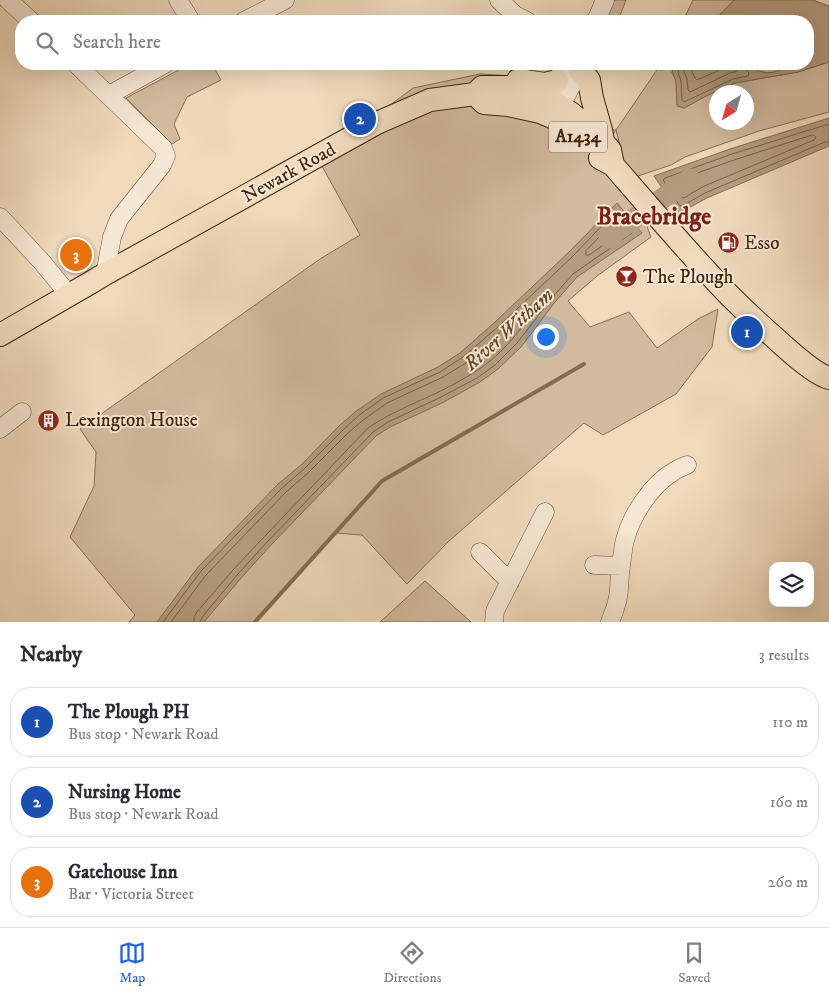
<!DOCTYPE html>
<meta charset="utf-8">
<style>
:root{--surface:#fff;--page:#f7f7f7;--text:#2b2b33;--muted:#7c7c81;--line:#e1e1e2;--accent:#2563eb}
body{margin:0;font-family:"IM FELL DW Pica",serif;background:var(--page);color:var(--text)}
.controls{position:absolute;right:15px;bottom:15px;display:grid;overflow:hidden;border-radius:10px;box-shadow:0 5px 20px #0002}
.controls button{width:45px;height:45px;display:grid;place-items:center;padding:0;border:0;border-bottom:1px solid var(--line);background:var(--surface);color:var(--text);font:25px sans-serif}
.compass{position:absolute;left:709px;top:85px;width:45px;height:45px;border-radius:50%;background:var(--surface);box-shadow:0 5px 20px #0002;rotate:217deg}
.you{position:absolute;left:545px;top:336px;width:18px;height:18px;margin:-12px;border:4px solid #fff;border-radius:50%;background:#1a73e8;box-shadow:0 0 0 8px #1a73e833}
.badge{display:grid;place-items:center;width:32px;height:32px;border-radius:50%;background:var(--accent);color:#fff;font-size:16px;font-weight:700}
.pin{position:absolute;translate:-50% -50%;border:2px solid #fff;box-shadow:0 1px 5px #0006}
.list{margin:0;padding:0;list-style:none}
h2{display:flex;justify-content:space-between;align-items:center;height:65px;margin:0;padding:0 20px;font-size:21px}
h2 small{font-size:16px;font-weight:400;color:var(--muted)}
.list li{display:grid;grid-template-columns:32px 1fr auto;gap:15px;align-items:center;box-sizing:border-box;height:70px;margin:0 10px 10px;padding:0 10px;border:1px solid var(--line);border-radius:20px}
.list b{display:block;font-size:19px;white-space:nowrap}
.list p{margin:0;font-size:16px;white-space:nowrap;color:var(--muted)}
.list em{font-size:16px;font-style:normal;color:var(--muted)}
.icon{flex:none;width:28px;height:28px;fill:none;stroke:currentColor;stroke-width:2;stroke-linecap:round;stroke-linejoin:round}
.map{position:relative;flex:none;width:829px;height:622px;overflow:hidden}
.search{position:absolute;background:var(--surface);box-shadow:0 5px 20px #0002;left:15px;right:15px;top:15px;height:55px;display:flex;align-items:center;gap:12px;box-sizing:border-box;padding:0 18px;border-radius:20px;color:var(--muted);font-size:19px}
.sheet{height:305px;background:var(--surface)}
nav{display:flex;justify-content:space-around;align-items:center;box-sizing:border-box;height:70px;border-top:1px solid var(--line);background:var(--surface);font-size:14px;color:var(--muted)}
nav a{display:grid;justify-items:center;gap:2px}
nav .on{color:var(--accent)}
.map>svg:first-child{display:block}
.green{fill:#d1bb9e;stroke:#886f54;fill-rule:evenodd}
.water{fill:#b39c7f;stroke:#856c50}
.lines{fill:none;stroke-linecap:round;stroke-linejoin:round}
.shore{stroke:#796044;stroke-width:1}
.stream{stroke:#856c50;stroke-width:4}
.river{stroke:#b39c7f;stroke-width:21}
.minor-casing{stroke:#6b5136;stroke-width:19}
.major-casing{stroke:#3f230a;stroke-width:24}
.minor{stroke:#f5e7d3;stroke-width:18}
.major{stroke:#efdabc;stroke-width:22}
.labels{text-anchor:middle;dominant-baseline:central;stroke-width:4;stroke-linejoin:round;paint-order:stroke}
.shield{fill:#f5e7d3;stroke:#765e46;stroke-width:1}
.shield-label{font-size:18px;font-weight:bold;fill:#3f230a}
.street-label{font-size:19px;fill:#3f230a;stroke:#f5e7d3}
.poi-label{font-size:19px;fill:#3f230a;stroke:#f5e7d3;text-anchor:start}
.water-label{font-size:20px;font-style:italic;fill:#62472d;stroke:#f5e7d3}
.district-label{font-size:24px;font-weight:bold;fill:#7a1f14;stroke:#f5e7d3}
</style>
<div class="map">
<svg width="829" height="622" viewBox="0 0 829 622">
<rect width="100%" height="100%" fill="#efdabc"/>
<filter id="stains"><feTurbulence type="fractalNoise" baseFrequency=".004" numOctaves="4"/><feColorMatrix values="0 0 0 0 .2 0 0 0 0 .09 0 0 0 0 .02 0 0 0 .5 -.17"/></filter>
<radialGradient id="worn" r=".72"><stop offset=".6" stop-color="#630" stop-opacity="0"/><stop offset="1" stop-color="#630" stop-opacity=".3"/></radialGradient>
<path class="green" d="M605,0h21l-8,21h-9l-8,-10z
M693,0h41l-20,21h-31z
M829,62v50l-70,19 -74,26 -14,8 -42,14 22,58 -54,39 -29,25 22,26 39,-15 28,36 41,-29 20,-10 -6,38 -36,47 -73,41 -19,-12 -135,118 -42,43 -45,-49 -27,-2 -80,89h-126l6,-7 -65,-78 24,-51 2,-34 -16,-23 240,-170 40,-24 -42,-76 95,-71 67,-14 50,3 51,50 35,3 45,-66h15l-4,8 4,9 1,24 7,3 22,-12 29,-13 63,-11zM716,92h30v30h-30zM616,130l12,48 -25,-29z
M190,64h22l9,16 -34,17 -13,27 6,15 -8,5 -46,-46z
M748,64h40c-10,12 -30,11 -40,0z
M425,581l46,41h-91z"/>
<path class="water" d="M734,0h79l16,6v56l-31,10 -63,11 -29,13 -22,12 -7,-2 -1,-25 -4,-9 4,-8h72c10,11 30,12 40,0h20v-43h-94z
M829,118v28l-122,52 -28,15 -25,-37 76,-27z
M617,203l25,30 -65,44 -22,25 -34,45 -23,22 -18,13 -38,21 -52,24 -14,9 -104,108 -30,33 -38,45h-47l41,-55 80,-83 23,-19 38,-39 16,-14 26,-18 57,-27 22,-14 35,-31 74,-70z"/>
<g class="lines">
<path class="shore" d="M680,64l-2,8 3,9 1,19 2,2 49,-23 15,-3 1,-3 -4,-5 -1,-4
M686,64l-2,8 3,7 1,11 2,2 40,-19 7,-2 1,-1v-6
M693,64l-1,8 3,6 2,2 32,-14 1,-2
M829,124l-97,30 -67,24 -2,2 16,25 3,1 23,-13 120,-51h4
M813,135l3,2 -2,3 -112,47 -18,11 -3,-1 -8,-13 2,-3 59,-21z
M615,221l3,1 6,7v2l-35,24h-3v-4z
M163,622l38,-51 81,-83 22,-19 39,-39 15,-14 25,-18 57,-26 23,-15 36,-31 74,-70 42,-44h4l14,18 -1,3 -59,41 -22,25 -34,44 -22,22 -18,13 -38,20 -51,24 -15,10 -105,109 -30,33 -35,42 -3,6
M171,622l35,-47 80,-83 22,-19 39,-39 15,-13 25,-18 56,-26 23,-14 72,-65h3v3c-19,27 -39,55 -68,72 -20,13 -43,23 -65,33 -14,7 -28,13 -40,22l-104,109 -31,33 -36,42 -3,5v5"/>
<path class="stream" d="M255,622l127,-141 202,-117"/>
<path class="river" d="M609,238l9,-8 72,-51"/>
<defs>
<path id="minor" d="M8,0l23,21
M178,0l13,21
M499,0l16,15 12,6
M244,21l41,-21
M596,21l9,-21
M76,64l87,84 3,8 -4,9 -43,54 -7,18 -7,37
M551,92l15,-28
M109,95l56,-31
M554,118l26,-48v-6
M0,217l42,45 27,33
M0,429l22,-17
M480,552l30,30
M594,565l27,1
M494,622l1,-11 50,-99
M610,622c3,-8 7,-17 8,-25 2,-10 1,-21 3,-31 1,-9 2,-18 4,-26 6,-24 26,-55 48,-68 4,-3 9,-5 14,-7"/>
<path id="major" d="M580,70l9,10 3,18 9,32 2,11
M518,80l27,4 12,-3
M475,94l9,9 24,2 32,7 14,6 5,4
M600,158l13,7c38,44 76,89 117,131 14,14 29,28 44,41 12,11 40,37 55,41
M0,335l90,-52 15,-9 272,-151 53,-23 45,-6 7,-7h25l28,7 19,8 18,12 15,12 16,16 7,8 3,15"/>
</defs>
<use href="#minor" class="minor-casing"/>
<use href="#major" class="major-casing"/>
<use href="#minor" class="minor"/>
<use href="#major" class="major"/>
</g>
<defs>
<symbol id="fuel-disc" viewBox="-11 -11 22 22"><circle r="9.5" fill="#8f2418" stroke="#f5e7d3"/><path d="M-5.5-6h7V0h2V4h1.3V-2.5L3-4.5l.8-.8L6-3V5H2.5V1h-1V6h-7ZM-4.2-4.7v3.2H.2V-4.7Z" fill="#fff"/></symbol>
<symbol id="bar-disc" viewBox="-11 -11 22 22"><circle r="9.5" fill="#8f2418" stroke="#f5e7d3"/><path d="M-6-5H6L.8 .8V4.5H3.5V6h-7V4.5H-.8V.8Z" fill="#fff"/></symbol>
<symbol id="building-disc" viewBox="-11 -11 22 22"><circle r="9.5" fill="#8f2418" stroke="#f5e7d3"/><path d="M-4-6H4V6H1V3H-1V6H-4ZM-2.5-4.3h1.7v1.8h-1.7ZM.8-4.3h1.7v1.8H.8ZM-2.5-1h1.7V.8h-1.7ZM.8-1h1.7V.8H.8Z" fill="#fff"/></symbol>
</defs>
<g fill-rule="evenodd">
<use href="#fuel-disc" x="716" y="230" width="25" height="25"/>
<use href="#bar-disc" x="614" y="264" width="25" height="25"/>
<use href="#building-disc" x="36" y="408" width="25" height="25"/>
</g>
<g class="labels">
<rect class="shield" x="549" y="121.5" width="58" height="31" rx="4"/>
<g class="shield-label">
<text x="578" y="137">A1434</text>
</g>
<g class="street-label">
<text transform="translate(289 173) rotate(-29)">Newark Road</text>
</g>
<g class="poi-label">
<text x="744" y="243">Esso</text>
<text x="643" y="277">The Plough</text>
<text x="65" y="420">Lexington House</text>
</g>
<g class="water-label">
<text transform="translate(509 330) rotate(-42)">River Witham</text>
</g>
<g class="district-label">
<text x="654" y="217">Bracebridge</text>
</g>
</g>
<rect width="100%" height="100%" filter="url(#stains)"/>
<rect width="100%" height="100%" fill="url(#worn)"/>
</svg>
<div class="controls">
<button><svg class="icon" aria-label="layers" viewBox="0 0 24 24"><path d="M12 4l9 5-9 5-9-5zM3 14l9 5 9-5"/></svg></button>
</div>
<svg class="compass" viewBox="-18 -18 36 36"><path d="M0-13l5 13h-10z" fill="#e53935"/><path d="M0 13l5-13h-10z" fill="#7c7c81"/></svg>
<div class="you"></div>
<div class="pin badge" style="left:747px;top:332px;background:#1a4fb4">1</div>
<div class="pin badge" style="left:360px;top:119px;background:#1a4fb4">2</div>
<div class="pin badge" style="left:76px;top:255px;background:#e8710a">3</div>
<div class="search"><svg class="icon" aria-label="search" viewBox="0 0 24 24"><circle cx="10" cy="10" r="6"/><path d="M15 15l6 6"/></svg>Search here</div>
</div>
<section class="sheet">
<h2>Nearby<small>3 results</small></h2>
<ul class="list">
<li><span class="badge" style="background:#1a4fb4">1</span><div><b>The Plough PH</b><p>Bus stop · Newark Road</p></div><em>110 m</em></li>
<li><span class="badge" style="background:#1a4fb4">2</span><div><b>Nursing Home</b><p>Bus stop · Newark Road</p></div><em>160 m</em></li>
<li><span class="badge" style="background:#e8710a">3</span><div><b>Gatehouse Inn</b><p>Bar · Victoria Street</p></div><em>260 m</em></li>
</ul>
</section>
<nav>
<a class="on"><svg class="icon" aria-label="map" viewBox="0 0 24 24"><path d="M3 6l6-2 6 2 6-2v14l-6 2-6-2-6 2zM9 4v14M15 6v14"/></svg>Map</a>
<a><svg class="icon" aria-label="directions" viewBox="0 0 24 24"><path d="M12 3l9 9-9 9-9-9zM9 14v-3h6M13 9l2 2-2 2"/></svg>Directions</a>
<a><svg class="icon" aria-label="saved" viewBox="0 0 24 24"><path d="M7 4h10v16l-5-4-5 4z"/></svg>Saved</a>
</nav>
